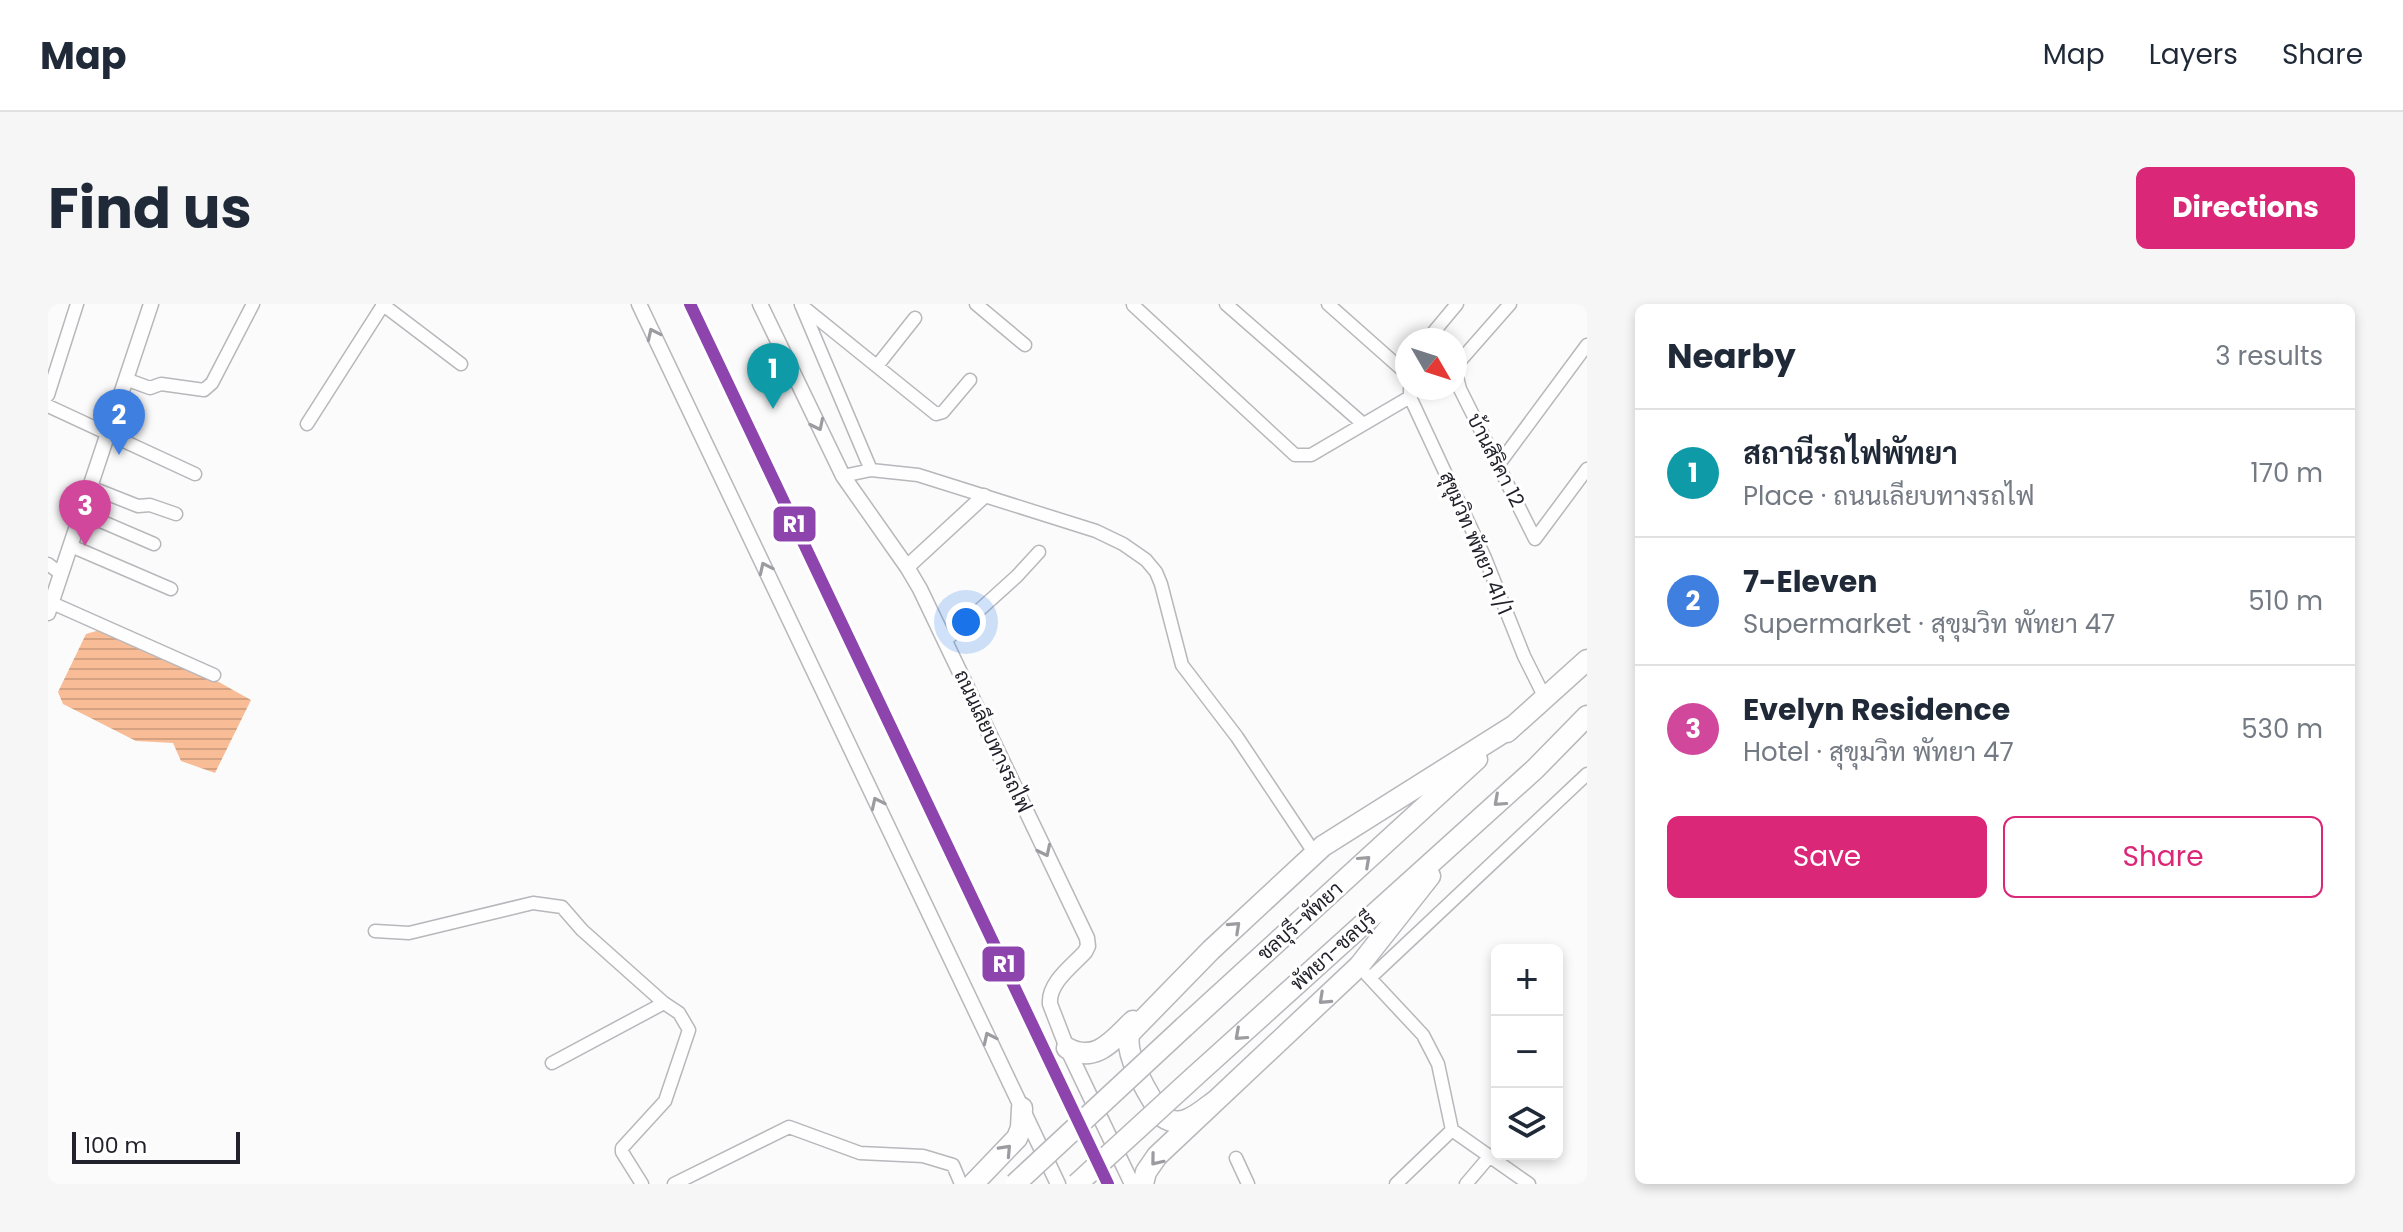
<!DOCTYPE html>
<meta charset="utf-8">
<style>
:root{--surface:#fff;--page:#f6f6f7;--text:#1f2937;--muted:#747a83;--line:#e0e1e3;--accent:#db2777}
body{margin:0;font-family:Poppins,Sarabun,sans-serif;background:var(--page);color:var(--text)}
.controls{position:absolute;right:24px;bottom:24px;display:grid;overflow:hidden;border-radius:12px;box-shadow:0 4px 12px #0003}
.controls button{width:72px;height:72px;display:grid;place-items:center;padding:0;border:0;border-bottom:2px solid var(--line);background:var(--surface);color:var(--text);font:40px sans-serif}
.compass{position:absolute;left:1347px;top:24px;width:72px;height:72px;border-radius:50%;background:var(--surface);box-shadow:0 4px 12px #0003;rotate:129deg}
.scale{position:absolute;left:24px;bottom:20px;width:168px;box-sizing:border-box;padding-left:8px;border:4px solid #22222c;border-top:0;font-size:22px;line-height:28px;white-space:nowrap;color:#22222c;-webkit-text-stroke:6px #fff;paint-order:stroke}
.you{position:absolute;left:918px;top:318px;width:28px;height:28px;margin:-20px;border:6px solid #fff;border-radius:50%;background:#1a73e8;box-shadow:0 0 0 12px #1a73e833}
.badge{display:grid;place-items:center;width:52px;height:52px;border-radius:50%;background:var(--accent);color:#fff;font-size:26px;font-weight:700}
.pin{position:absolute;translate:-50% -66px;filter:drop-shadow(0 2px 4px #0008)}
.pin::after{content:'';position:absolute;top:42px;width:28px;height:24px;background:inherit;clip-path:polygon(0 0,100% 0,50% 100%)}
.list{margin:0;padding:0;list-style:none}
h2{display:flex;justify-content:space-between;align-items:center;height:104px;margin:0;padding:0 32px;font-size:34px}
h2 small{font-size:26px;font-weight:400;color:var(--muted)}
.list li{display:grid;grid-template-columns:52px 1fr auto;gap:24px;align-items:center;box-sizing:border-box;height:128px;padding:0 32px;border-top:2px solid var(--line)}
.list b{display:block;font-size:30px;white-space:nowrap}
.list p{margin:0;font-size:26px;white-space:nowrap;color:var(--muted)}
.list em{font-size:26px;font-style:normal;color:var(--muted)}
.actions{display:flex;gap:16px;padding:24px 32px}
.actions a{flex:1;padding:18px 0;border:2px solid var(--accent);border-radius:12px;text-align:center;font-size:28px;color:var(--accent)}
.actions .main{background:var(--accent);color:#fff}
.icon{flex:none;width:44px;height:44px;fill:none;stroke:currentColor;stroke-width:2;stroke-linecap:round;stroke-linejoin:round}
.map{position:relative;flex:none;width:1539px;height:880px;overflow:hidden;border-radius:12px}
header{display:flex;align-items:center;gap:48px;box-sizing:border-box;height:112px;padding:0 40px;background:var(--surface);border-bottom:2px solid var(--line)}
header strong{font-size:38px}
nav{display:flex;gap:44px;margin-inline-start:auto;font-size:28px}
.intro{display:flex;align-items:center;justify-content:space-between;box-sizing:border-box;height:192px;padding:0 48px}
h1{margin:0;font-size:56px}
.button{padding:20px 36px;border-radius:12px;background:var(--accent);color:#fff;font-size:28px;font-weight:700}
main{display:flex;gap:48px;padding:0 48px}
aside{flex:1;background:var(--surface);border-radius:12px;box-shadow:0 4px 12px #0003}
.map>svg:first-child{display:block}
.water{fill:url(#water-rules)}
.lines{fill:none;stroke-linecap:round;stroke-linejoin:round}
.minor-casing{stroke:#b7b7bc;stroke-width:15}
.tertiary-casing{stroke:#b7b7bc;stroke-width:17}
.trunk-casing{stroke:#b7b7bc;stroke-width:23}
.minor{stroke:#fefefe;stroke-width:12}
.tertiary{stroke:#fefefe;stroke-width:14}
.trunk{stroke:#fefefe;stroke-width:20}
.trunk-bridge-casing{stroke:#b7b7bc;stroke-width:23;stroke-linecap:butt}
.trunk-bridge{stroke:#fefefe;stroke-width:20}
.rail-1-casing{stroke:#fff;stroke-width:18}
.rail-1{stroke:#8e44ad;stroke-width:12}
.oneway{stroke:#9b9ba0}
.labels{text-anchor:middle;dominant-baseline:central;stroke-width:6;stroke-linejoin:round;paint-order:stroke}
.street-label{font-size:20px;fill:#22222c;stroke:#fff}
.line-badge{stroke:#fff;stroke-width:3}
.badge-label{font-size:22px;text-anchor:middle;font-weight:bold;fill:#fff}
</style>
<header>
<strong>Map</strong>
<nav><a>Map</a><a>Layers</a><a>Share</a></nav>
</header>
<div class="intro"><h1>Find us</h1><a class="button">Directions</a></div>
<main>
<div class="map">
<svg width="1539" height="880" viewBox="0 0 1539 880">
<defs>
<pattern id="water-rules" width="6" height="5" patternUnits="userSpaceOnUse" patternTransform="scale(2)"><rect width="6" height="5" fill="#f8bd96"/><path d="M0 2.5h6" fill="none" stroke="#d4a281"/></pattern>
</defs>
<rect width="100%" height="100%" fill="#fbfbfb"/>
<path class="water" d="M55,325l80,33 68,38 -36,73 -34,-12 -8,-18 -37,-2 -73,-37 -5,-12 28,-58z"/>
<g class="lines">
<defs>
<path id="minor" d="M334,0l79,60
M928,0l49,41
M1178,0l136,119
M1280,0l79,70
M1462,0l-51,58 -2,15 3,12 75,150 52,-70
M753,1l135,109 7,-2 27,-32
M1085,1l162,150h16l99,-58
M754,3l69,163
M1379,36l30,-36
M829,62l38,-48
M80,76l22,8 11,-4 43,6 8,-7 41,-79
M1362,84v9l75,161 39,98 21,42
M0,91l29,-91
M0,102l147,68
M259,120l76,-119
M1451,160l88,-119
M795,172l28,-6 47,5 178,56 27,13 23,16 10,12 5,12 21,81 55,72 78,117
M42,183l48,19 12,-1 26,9
M34,209l72,31
M23,242l100,43
M0,260l13,10
M4,299l162,72
M897,337l72,-65 22,-24
M327,627l34,2 124,-30 29,4 20,23 82,73 15,10 10,17 -24,71 -43,47v4l20,32
M1319,671l56,60 15,29 14,66 77,54
M1322,674l217,-204
M504,759l112,-60
M1188,854l12,26
M626,880l115,-57 71,26 63,3 30,9 8,19
M1348,880l56,-54
M1418,880l23,-27"/>
<path id="tertiary" d="M591,0l419,880
M712,0l83,172 64,91 13,22 167,349 1,8 -3,6c-13,14 -37,31 -35,52l17,44 65,136
M859,263l77,-71
M0,309l103,-309"/>
<path id="trunk" d="M1459,428l80,-72
M1136,723l293,-268
M1019,744c29,16 46,-8 66,-27
M1147,772l340,-307 52,-53
M1167,797c-15,11 -33,29 -52,16 -12,-18 -41,-63 -33,-84l81,-83 112,-104 192,-121
M925,880l44,-46 4,-10 1,-20
M1095,880l3,-12 11,-16 202,-190 71,-90"/>
</defs>
<use href="#minor" class="minor-casing"/>
<use href="#tertiary" class="tertiary-casing"/>
<use href="#trunk" class="trunk-casing"/>
<use href="#minor" class="minor"/>
<use href="#tertiary" class="tertiary"/>
<use href="#trunk" class="trunk"/>
<defs>
<path id="trunk-bridge" d="M967,880l169,-157
M1029,880l118,-108"/>
</defs>
<use href="#trunk-bridge" class="trunk-bridge-casing"/>
<use href="#trunk-bridge" class="trunk-bridge"/>
<defs>
<path id="rail-1" d="M642,0l418,880"/>
</defs>
<use href="#rail-1" class="rail-1-casing"/>
<use href="#rail-1" class="rail-1"/>
</g>
<defs><path id="oneway-chevron" d="M-2-3.5L2.5 0L-2 3.5" fill="none" stroke-width="1.6" stroke-linecap="round" stroke-linejoin="round" transform="scale(2)"/></defs>
<g class="oneway">
<use href="#oneway-chevron" transform="translate(605 30) rotate(-115)"/>
<use href="#oneway-chevron" transform="translate(770 121) rotate(64)"/>
<use href="#oneway-chevron" transform="translate(717 264) rotate(-115)"/>
<use href="#oneway-chevron" transform="translate(1451 497) rotate(138)"/>
<use href="#oneway-chevron" transform="translate(829 499) rotate(-115)"/>
<use href="#oneway-chevron" transform="translate(997 547) rotate(64)"/>
<use href="#oneway-chevron" transform="translate(1317 557) rotate(-42)"/>
<use href="#oneway-chevron" transform="translate(1187 623) rotate(-43)"/>
<use href="#oneway-chevron" transform="translate(1276 695) rotate(137)"/>
<use href="#oneway-chevron" transform="translate(1192 731) rotate(138)"/>
<use href="#oneway-chevron" transform="translate(941 734) rotate(-115)"/>
<use href="#oneway-chevron" transform="translate(958 846) rotate(-47)"/>
<use href="#oneway-chevron" transform="translate(1108 856) rotate(129)"/>
</g>
<g class="labels">
<g class="street-label">
<text transform="translate(1448 156) rotate(63)">บ้านสิริคา 12</text>
<text transform="translate(1428 239) rotate(67)">สุขุมวิท พัทยา 41/1</text>
<text transform="translate(945 437) rotate(65)">ถนนเลียบทางรถไฟ</text>
<text transform="translate(1252 617) rotate(-42)">ชลบุรี-พัทยา</text>
<text transform="translate(1285 647) rotate(-42)">พัทยา-ชลบุรี</text>
</g>
</g>
<g class="line-badge">
<rect x="724" y="201" width="45" height="38" rx="8" fill="#8e44ad"/>
<rect x="933" y="641" width="45" height="38" rx="8" fill="#8e44ad"/>
</g>
<g class="badge-label">
<text x="746" y="228">R1</text>
<text x="956" y="668">R1</text>
</g>
</svg>
<div class="controls">
<button>+</button>
<button>−</button>
<button><svg class="icon" aria-label="layers" viewBox="0 0 24 24"><path d="M12 4l9 5-9 5-9-5zM3 14l9 5 9-5"/></svg></button>
</div>
<svg class="compass" viewBox="-18 -18 36 36"><path d="M0-13l5 13h-10z" fill="#e53935"/><path d="M0 13l5-13h-10z" fill="#747a83"/></svg>
<div class="scale">100 m</div>
<div class="you"></div>
<div class="pin badge" style="left:725px;top:105px;background:#0f9aa8">1</div>
<div class="pin badge" style="left:71px;top:151px;background:#3f7fe0">2</div>
<div class="pin badge" style="left:37px;top:242px;background:#d1479c">3</div>
</div>
<aside>
<h2>Nearby<small>3 results</small></h2>
<ul class="list">
<li><span class="badge" style="background:#0f9aa8">1</span><div><b>สถานีรถไฟพัทยา</b><p>Place · ถนนเลียบทางรถไฟ</p></div><em>170 m</em></li>
<li><span class="badge" style="background:#3f7fe0">2</span><div><b>7-Eleven</b><p>Supermarket · สุขุมวิท พัทยา 47</p></div><em>510 m</em></li>
<li><span class="badge" style="background:#d1479c">3</span><div><b>Evelyn Residence</b><p>Hotel · สุขุมวิท พัทยา 47</p></div><em>530 m</em></li>
</ul>
<div class="actions"><a class="main">Save</a><a>Share</a></div>
</aside>
</main>
